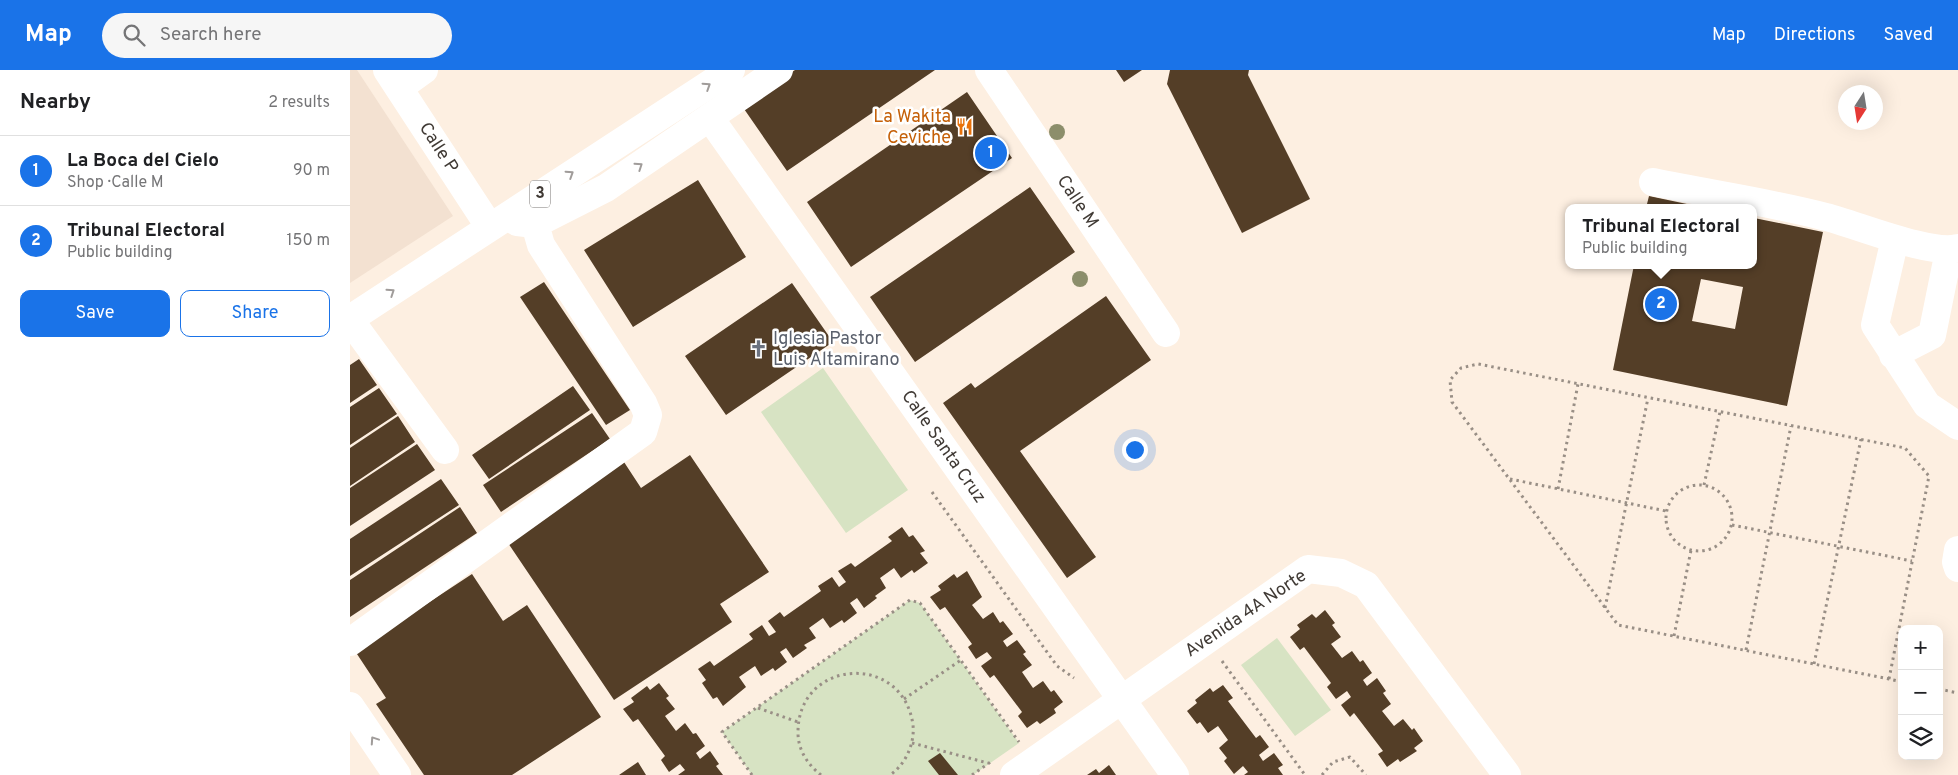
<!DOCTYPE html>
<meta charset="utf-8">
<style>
:root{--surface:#fff;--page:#f6f6f6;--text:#202124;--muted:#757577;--line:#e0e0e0;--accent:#1a73e8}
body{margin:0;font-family:Overpass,sans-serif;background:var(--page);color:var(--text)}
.controls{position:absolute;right:15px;bottom:15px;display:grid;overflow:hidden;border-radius:10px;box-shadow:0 5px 20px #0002}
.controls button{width:45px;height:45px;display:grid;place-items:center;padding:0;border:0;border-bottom:1px solid var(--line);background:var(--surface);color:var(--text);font:25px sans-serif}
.compass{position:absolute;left:1488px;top:15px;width:45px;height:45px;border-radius:50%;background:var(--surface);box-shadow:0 5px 20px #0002;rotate:192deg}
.you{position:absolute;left:784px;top:379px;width:18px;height:18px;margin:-12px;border:4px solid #fff;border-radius:50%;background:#1a73e8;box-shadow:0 0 0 8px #1a73e833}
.badge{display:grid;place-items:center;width:32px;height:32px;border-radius:50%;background:var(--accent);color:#fff;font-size:16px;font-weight:700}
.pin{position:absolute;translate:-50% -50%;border:2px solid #fff;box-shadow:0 1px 5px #0006}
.popup{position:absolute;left:1215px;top:134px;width:192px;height:65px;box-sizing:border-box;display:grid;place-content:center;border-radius:10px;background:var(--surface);filter:drop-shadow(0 1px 4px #0005);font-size:16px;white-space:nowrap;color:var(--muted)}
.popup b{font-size:19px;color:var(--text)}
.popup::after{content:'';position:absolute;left:50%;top:100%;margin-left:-10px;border:10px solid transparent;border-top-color:var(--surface)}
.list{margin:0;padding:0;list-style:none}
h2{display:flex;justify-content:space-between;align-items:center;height:65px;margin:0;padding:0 20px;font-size:21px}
h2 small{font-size:16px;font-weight:400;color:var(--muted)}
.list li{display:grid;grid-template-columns:32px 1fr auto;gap:15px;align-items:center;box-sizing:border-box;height:70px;padding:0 20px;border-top:1px solid var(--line)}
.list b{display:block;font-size:19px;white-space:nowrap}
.list p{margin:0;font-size:16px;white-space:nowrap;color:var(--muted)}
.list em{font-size:16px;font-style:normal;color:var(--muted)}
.actions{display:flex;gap:10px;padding:15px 20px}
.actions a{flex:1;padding:11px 0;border:1px solid var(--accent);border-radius:10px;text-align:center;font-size:18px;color:var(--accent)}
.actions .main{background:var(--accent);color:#fff}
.icon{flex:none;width:28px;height:28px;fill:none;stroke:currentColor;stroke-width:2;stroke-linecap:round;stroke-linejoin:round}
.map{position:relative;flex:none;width:1608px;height:705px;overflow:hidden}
header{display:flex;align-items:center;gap:30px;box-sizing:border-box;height:70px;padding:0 25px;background:var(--accent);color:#fff}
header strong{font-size:24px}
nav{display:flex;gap:28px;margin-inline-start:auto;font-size:18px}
.search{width:350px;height:45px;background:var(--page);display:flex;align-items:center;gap:12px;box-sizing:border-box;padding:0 18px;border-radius:28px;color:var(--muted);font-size:19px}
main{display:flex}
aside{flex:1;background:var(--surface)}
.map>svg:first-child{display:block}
.industrial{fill:#f3e1d1}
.green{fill:#d7e3c3}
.building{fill:#543e27;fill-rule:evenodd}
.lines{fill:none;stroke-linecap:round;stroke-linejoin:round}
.path{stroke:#998f86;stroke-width:3;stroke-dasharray:2.5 4;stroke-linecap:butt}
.minor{stroke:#fff;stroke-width:28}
.major{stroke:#fff;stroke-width:28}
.tree{fill:#8c8e6b}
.oneway{stroke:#a09c9a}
.labels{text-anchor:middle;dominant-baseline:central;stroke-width:5;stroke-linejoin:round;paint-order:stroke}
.shield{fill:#fff;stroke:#797572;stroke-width:1}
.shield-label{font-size:16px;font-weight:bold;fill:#403a35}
.food-label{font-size:18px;fill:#c56008;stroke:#fff;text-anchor:end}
.street-label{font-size:18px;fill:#403a35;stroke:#fff}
.worship-label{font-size:18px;fill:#5b616d;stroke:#fff;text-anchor:start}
</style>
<header>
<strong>Map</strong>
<div class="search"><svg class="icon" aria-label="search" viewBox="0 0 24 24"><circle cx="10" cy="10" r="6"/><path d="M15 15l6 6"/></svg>Search here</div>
<nav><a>Map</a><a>Directions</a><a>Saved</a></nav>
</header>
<main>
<aside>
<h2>Nearby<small>2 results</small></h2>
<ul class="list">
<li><span class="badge">1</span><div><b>La Boca del Cielo</b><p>Shop · Calle M</p></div><em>90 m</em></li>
<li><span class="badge">2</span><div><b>Tribunal Electoral</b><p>Public building</p></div><em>150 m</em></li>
</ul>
<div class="actions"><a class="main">Save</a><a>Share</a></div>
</aside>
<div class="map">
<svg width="1608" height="705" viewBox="0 0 1608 705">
<rect width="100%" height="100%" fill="#fdefe1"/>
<path class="industrial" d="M0,0h7l96,146 -103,67z"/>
<path class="green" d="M473,298l85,122 -62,43 -85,-121z
M560,530l10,3 99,140 -46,32h-221l-30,-43z
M927,568l54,72 -36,26 -54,-71z"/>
<path class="building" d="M445,0h140l-148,101 -45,-65z
M766,0h26l-18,12z
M820,0h79l-1,5 62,124 -68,34 -75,-149z
M617,22l45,66 -161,109 -44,-65z
M348,110l48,77 -113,70 -49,-77z
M680,117l45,65 -160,110 -45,-65z
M1299,126l52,11 -1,1h-54z
M1404,148l69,14 -36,174 -174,-36 21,-105h120zM1351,209l42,8 -8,42 -43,-8z
M194,212l86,128 -24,15 -86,-128z
M442,213l41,59 -107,73 -41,-59z
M756,226l45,64 -131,91 76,106 -29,21 -124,-175 28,-20 4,5z
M9,289l18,26 -27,18v-38z
M223,316l17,24 -101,69 -17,-24z
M29,318l18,26 -47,31v-38z
M242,343l18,26 -109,73 -18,-27z
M48,346l17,26 -65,44v-38z
M67,374l18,26 -85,56v-38z
M340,385l79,117 -49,32 12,18 -118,78 -108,-160 118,-78 17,26z
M91,409l18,26 -109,71v-37z
M110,437l17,26 -127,84v-37z
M552,457l7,10 4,-2 12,16 -5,2 8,10 -14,10 -2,-3 -11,8 -7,-10 -14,10 6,10 -11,8 2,2 -13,10 -7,-10 -7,5 7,10 -13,10 -2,-3 -12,8 -7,-10 -14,10 7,10 -12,7 3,3 -14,10 -7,-10 -6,4 7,10 -12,9 -2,-3 -12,8 -6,-10 -16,11 7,10 -23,19 -6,-9 -4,2 -11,-16 4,-3 -8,-11 12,-8 4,5 39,-27 -4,-5 13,-9 7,11 7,-4 -8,-11 12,-9 4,5 37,-26 -3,-5 14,-9 7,10 4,-3 3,-2 -8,-11 13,-8 4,4 37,-26 -4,-4z
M617,501l15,26 -10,8 11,14 10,-7 7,11 3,-2 10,13 -10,7 4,6 10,-7 9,12 -3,2 9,11 -10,7 11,16 10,-7 8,11 3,-2 9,12 -9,7 2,4 -16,11 -3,-3 -10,7 -9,-12 4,-4 -28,-37 -4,3 -9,-12 11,-8 -5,-6 -11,7 -8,-12 4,-3 -27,-37 -5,3 -10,-13 11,-7 -3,-4 16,-12 3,4z
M122,504l31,47 24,-16 74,112 -89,58h-88l-48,-71 10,-6 -31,-47z
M975,540l10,13 -3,2 9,12 -10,7 11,14 10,-7 8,11 3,-2 9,13 -9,7 4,6 10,-8 9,13 -3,2 8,11 -9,7 12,15 9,-7 9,11 2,-2 9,13 -9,7 3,3 -17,11 -2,-3 -11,8 -9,-13 5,-3 -29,-38 -4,4 -9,-12 10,-8 -4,-6 -11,8 -9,-12 4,-4 -27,-36 -4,3 -10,-13 10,-8 -3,-4 15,-11 4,4z
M309,613l10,13 -3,2 9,11 -10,7 11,15 9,-8 8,11 3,-1 9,13 -9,7 4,6 10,-8 9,13 -3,2 7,9h-45l7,-5 -5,-6 -11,8 -8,-12 4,-4 -27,-37 -5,3 -10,-13 11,-7 -3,-4 16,-12 3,4z
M873,615l10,13 -5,3 28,37 4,-3 9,12 -10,8 4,6 11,-8 9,12 -5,3 5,7h-39l4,-3 -5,-6 -9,8 -10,-13 3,-3 -8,-10 9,-8 -10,-14 -10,7 -8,-11 -3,2 -10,-13 10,-8 -2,-3 15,-12 3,4z
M590,683l18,22h-19l-11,-14z
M288,692l8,13h-27z
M759,695l7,10h-29l9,-6 3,4z"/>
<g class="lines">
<path class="path" d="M1160,409l156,32
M1316 448a33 33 0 1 1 66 0a33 33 0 1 1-66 0Z
M1354,415l16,-73
M1208,419l20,-105
M582,422l125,174 17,12
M1382,455l180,36
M1255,538l43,-210
M1324,566l17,-86
M1396,580l45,-224
M872,591l83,114
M1464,594l47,-225
M1539,609l40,-203 -24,-28 -427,-84 -17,4 -11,12 2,22 166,223 271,54 13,3
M1589,619l19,4
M554,629l57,-39
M408,638l40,14
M562,673l76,20
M402,705l-30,-43 188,-132 10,3 99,139
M471,705c-13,-10 -23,-25 -23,-42 -1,-74 105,-82 115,-8 2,19 -8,40 -23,50
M622,705l20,-14
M972,705l11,-13 17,-5 16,18"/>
<path class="minor" d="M37,0l102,156
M639,0l177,263
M49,18l25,-18
M360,48l465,657
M1303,112c57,12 116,20 173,35 29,7 106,39 132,31
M167,152l18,2 71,-36 173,-118
M1545,169l-20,86 52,80 31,21
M0,250l95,130
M1543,285l39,-20 17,-84
M1608,480l-2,12 2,6
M0,572l293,-210 5,-17 -5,-12 -102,-158 -6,-21
M0,636l47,69
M664,705l294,-206 33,4 25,12 141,190"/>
<path class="major" d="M0,249l381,-249"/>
</g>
<g class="tree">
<circle cx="707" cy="62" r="8"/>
<circle cx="730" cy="209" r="8"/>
</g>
<defs><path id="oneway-chevron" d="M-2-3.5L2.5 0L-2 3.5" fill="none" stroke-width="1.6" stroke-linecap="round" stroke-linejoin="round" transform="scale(1.25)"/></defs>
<g class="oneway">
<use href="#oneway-chevron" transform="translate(357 16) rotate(-33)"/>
<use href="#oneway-chevron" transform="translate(289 96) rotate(-34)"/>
<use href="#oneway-chevron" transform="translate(220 104) rotate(-33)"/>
<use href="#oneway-chevron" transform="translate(41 222) rotate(-34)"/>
<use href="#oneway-chevron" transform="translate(24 670) rotate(-124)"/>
</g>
<defs>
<symbol id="restaurant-bare" viewBox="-9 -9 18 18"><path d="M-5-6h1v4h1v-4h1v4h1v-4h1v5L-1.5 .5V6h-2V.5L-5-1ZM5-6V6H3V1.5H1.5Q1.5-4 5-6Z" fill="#e8710a" stroke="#fff" stroke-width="2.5" paint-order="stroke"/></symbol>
<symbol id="church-bare" viewBox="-9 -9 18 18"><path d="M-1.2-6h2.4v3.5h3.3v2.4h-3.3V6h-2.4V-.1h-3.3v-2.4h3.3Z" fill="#6b7280" stroke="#fff" stroke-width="2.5" paint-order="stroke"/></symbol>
</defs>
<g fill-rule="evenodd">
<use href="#restaurant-bare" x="602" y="44" width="25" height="25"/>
<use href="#church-bare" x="396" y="266" width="25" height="25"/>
</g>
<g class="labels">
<rect class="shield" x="180" y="110.5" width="20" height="27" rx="4"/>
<g class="shield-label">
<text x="190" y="124">3</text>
</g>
<g class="food-label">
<text x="601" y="47">La Wakita<tspan x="601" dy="21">Ceviche</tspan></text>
</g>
<g class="street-label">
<text transform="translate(88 78) rotate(57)">Calle P</text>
<text transform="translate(727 132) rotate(56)">Calle M</text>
<text transform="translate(593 377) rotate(55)">Calle Santa Cruz</text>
<text transform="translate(896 544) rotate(-34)">Avenida 4A Norte</text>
</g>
<g class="worship-label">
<text x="423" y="269">Iglesia Pastor<tspan x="423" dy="21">Luis Altamirano</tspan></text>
</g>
</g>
</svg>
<div class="controls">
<button>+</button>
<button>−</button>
<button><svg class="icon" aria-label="layers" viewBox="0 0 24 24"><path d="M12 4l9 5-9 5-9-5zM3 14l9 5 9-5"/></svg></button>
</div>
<svg class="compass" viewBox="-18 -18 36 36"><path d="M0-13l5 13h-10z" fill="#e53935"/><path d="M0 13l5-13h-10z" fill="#757577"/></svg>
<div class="you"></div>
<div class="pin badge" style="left:641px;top:83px">1</div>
<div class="pin badge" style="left:1311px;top:234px">2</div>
<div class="popup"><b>Tribunal Electoral</b>Public building</div>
</div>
</main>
